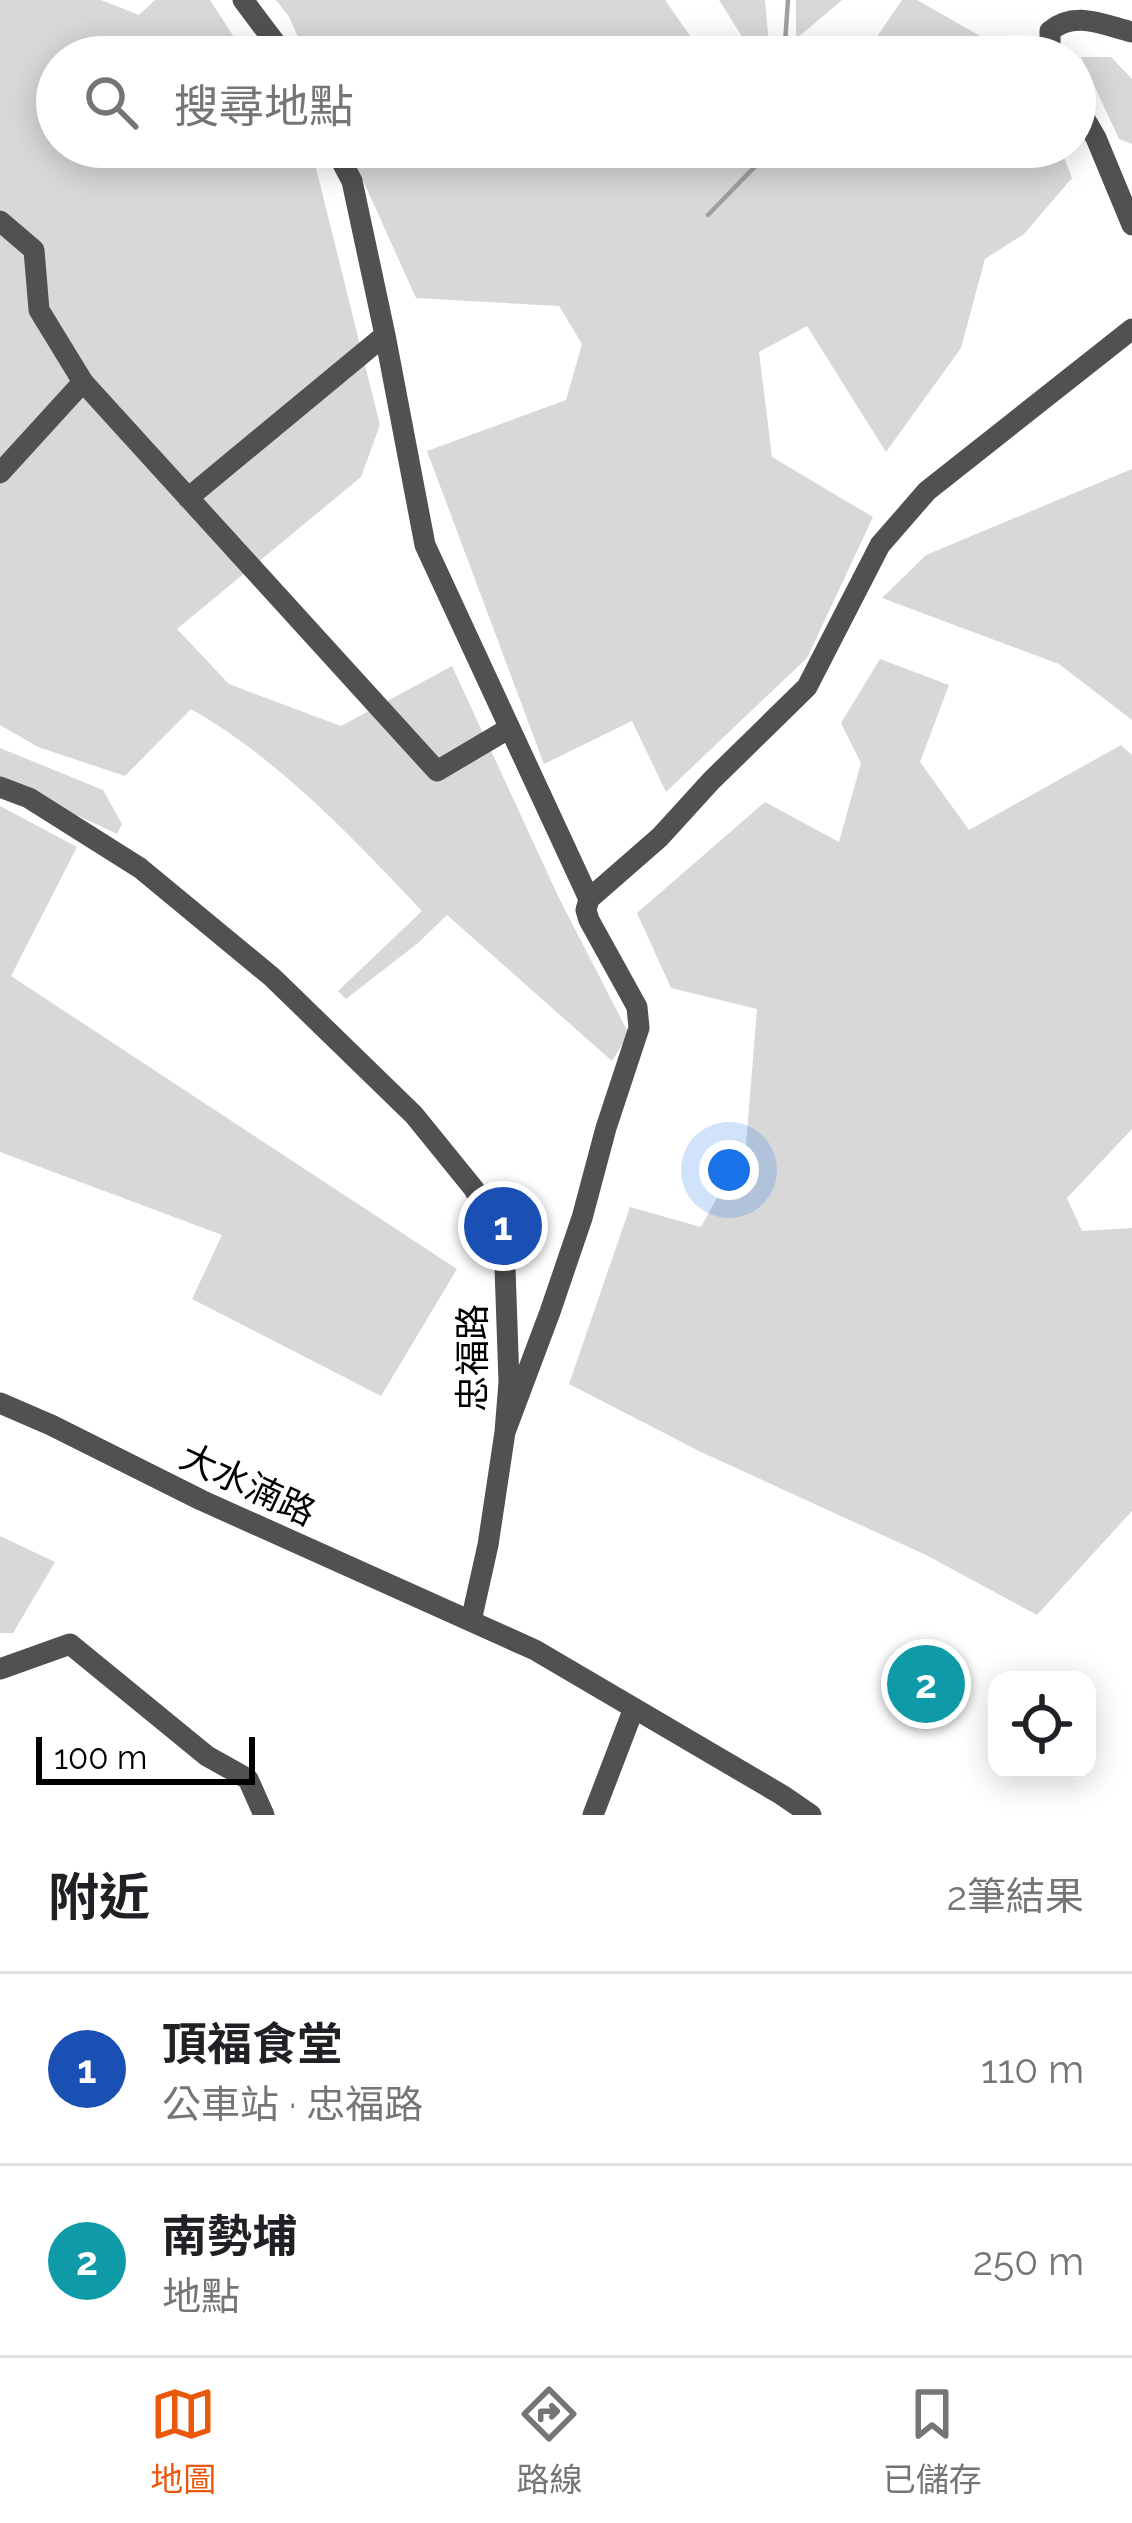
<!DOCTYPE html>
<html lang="zh-TW">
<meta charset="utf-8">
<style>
:root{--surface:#fff;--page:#f6f6f6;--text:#202124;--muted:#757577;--line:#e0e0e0;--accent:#ea580c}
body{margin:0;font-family:Raleway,"Noto Sans TC",sans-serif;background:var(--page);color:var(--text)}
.controls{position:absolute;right:36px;bottom:36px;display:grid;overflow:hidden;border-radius:24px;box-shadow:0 6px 30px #0003}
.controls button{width:108px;height:108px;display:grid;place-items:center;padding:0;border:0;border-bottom:3px solid var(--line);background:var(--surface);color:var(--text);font:60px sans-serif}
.scale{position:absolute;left:36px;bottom:30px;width:219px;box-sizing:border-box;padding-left:12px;border:6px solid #000;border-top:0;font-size:33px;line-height:42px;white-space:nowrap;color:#000;-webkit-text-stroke:9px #fff;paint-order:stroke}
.you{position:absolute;left:729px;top:1170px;width:42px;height:42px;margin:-30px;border:9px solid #fff;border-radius:50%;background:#1a73e8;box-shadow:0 0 0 18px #1a73e833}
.badge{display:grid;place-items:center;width:78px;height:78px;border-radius:50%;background:var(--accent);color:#fff;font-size:39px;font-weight:700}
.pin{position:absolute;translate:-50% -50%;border:6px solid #fff;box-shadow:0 3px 12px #0006}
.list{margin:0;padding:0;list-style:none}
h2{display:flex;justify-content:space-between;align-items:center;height:156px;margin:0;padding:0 48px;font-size:51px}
h2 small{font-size:39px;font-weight:400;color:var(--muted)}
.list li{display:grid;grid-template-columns:78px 1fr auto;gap:36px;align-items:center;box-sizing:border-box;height:192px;padding:0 48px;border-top:3px solid var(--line)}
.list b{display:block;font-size:45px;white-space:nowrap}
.list p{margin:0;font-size:39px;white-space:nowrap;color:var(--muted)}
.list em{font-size:39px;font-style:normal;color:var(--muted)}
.icon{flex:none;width:66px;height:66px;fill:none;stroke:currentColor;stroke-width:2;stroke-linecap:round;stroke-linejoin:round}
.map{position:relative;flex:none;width:1132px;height:1815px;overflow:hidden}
.search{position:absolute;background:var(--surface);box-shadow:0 6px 30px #0003;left:36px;right:36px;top:36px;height:132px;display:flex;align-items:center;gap:30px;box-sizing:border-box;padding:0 42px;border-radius:66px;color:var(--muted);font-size:45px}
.sheet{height:540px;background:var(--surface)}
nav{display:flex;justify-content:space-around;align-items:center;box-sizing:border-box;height:168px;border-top:3px solid var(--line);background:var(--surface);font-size:33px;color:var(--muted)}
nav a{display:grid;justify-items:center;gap:6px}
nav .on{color:var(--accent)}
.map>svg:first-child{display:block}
.green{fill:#d8d8d8}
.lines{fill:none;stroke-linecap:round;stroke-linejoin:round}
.stream{stroke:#9f9f9f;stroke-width:4.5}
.minor{stroke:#515151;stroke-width:21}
.labels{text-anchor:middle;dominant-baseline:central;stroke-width:9;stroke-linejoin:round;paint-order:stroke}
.street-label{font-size:36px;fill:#000;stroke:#fff}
</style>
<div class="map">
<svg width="1132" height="1815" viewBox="0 0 1132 1815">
<rect width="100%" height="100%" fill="#fff"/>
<path class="green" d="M0,0h101l38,15 16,-15h55l37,57h-190v90h248l9,13 66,265 -19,52 -184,152 52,55 112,42 111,-60 107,232 70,136 -17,27 -165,-146 -29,28 -72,56 -8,-8 84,-80c-69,-73 -143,-152 -231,-202l-66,67 -87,-29 -38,-22z
M276,0h389l40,57h-398l-18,-40z
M719,0h46l5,57h-15z
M796,0h46l-46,39z
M902,0h15l100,57h-154z
M1081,57h30l21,22v65l-13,-5z
M348,147h712l12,31 -48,56 -39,25 -24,89 -75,104 -79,-126 -48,26 13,105 101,60 -66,141 -141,134 -34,-71 -88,43 -117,-313 139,-51 16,-56 -23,-38 -143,-8z
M1132,469v251l-73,-56 -177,-66 44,-43z
M880,659l69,26 -29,77 49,68 152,-85 11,10v374l-65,69 15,33 50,-3v283l-95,104 -111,-60 -225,-103 -132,-68 61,-177 71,20 45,-82 11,-136 -86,-21 -34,-75 128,-111 74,40 22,-79 -20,-40z
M0,748l103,42 19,34 -5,10 -117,-55z
M0,806l77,41 -66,129 446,293 -76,127 -189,-97 30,-64 -222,-83z
M0,1536l55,26 -42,71h-13z"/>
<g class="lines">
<path class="stream" d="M784,57l4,-57
M708,215l66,-68"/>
<path class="minor" d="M243,0l43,57
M1050,57v-26c25,-21 53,-6 82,1
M1075,102l21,36 36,87
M334,147l18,34 33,154 40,210 164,354
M0,221l34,29 5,60 44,72
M0,473l83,-91 354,389 71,-42
M188,498l197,-163
M0,787l29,11 111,70 132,109 142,138 60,74 18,33 13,46 4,114 -4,50 -17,113 -17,76
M0,1403l51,22 150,75 334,150 247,145 29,20
M505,1432l45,-120 32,-94 24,-90 33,-100 -2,-21 -48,-87 -3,-10 3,-11 71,-62 51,-56 96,-94 73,-142 47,-54 205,-162
M0,1669l70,-25 137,112 41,23 16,36
M593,1815l41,-107"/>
</g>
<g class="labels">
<g class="street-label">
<text transform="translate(472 1358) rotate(-90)">忠福路</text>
<text transform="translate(248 1484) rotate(25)">大水湳路</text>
</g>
</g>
</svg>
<div class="controls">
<button><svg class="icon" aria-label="locate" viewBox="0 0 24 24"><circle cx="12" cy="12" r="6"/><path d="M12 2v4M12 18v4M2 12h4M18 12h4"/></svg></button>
</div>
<div class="scale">100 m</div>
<div class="you"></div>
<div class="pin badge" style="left:503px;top:1226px;background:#1a4fb4">1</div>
<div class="pin badge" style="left:926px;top:1684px;background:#0f9aa8">2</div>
<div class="search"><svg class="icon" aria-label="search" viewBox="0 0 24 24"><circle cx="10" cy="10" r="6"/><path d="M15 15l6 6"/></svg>搜尋地點</div>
</div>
<section class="sheet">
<h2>附近<small>2筆結果</small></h2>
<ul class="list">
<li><span class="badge" style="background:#1a4fb4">1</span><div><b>頂福食堂</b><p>公車站 · 忠福路</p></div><em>110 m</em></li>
<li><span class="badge" style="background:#0f9aa8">2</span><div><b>南勢埔</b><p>地點</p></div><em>250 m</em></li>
</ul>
</section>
<nav>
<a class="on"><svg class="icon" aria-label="map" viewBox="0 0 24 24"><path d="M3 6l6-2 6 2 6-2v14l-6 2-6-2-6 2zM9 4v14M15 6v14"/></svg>地圖</a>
<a><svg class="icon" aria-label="directions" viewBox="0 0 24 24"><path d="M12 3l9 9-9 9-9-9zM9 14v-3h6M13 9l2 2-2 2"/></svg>路線</a>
<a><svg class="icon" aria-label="saved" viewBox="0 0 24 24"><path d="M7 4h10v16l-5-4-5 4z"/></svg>已儲存</a>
</nav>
